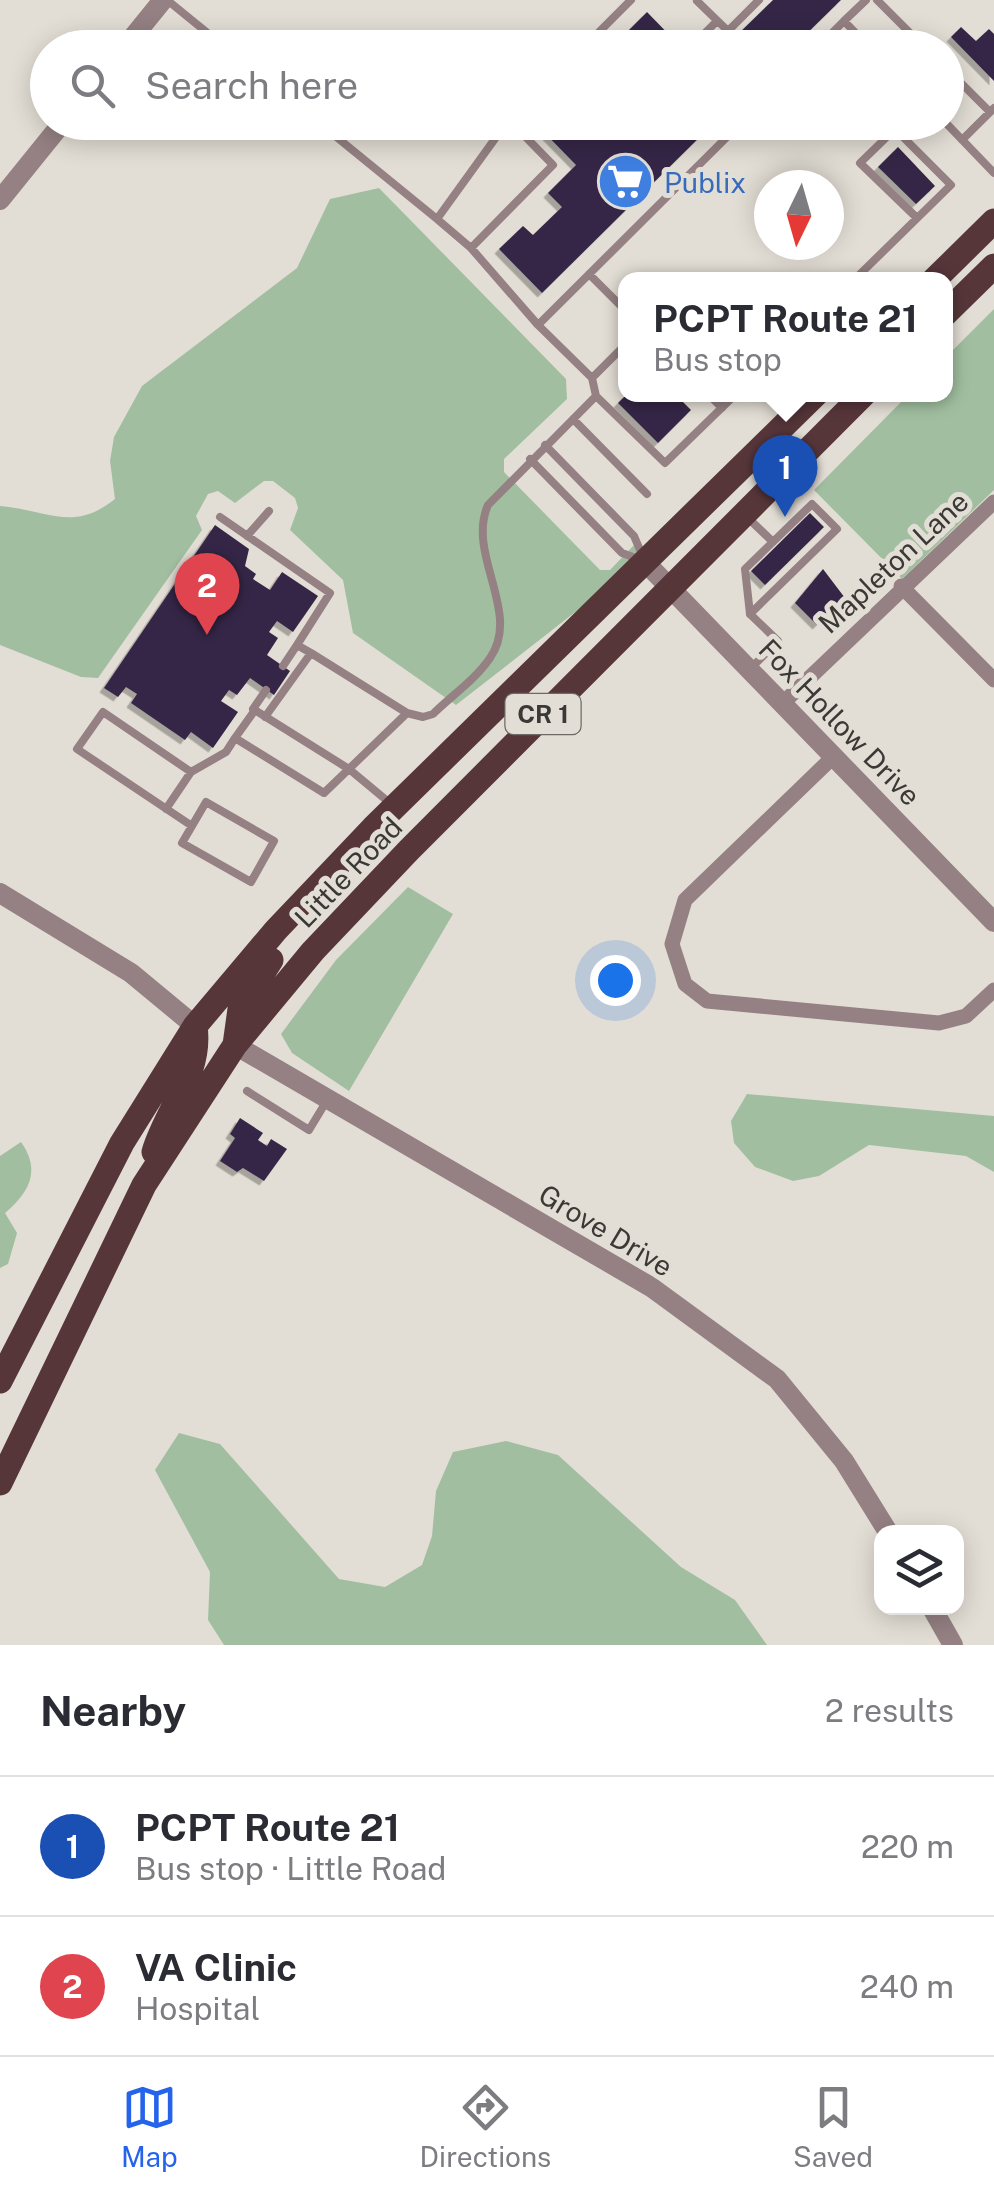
<!DOCTYPE html>
<meta charset="utf-8">
<style>
:root{--surface:#fff;--page:#f2f2f3;--text:#2b2b33;--muted:#7c7c81;--line:#e1e1e2;--accent:#2563eb}
body{margin:0;font-family:"Public Sans",sans-serif;background:var(--page);color:var(--text)}
.controls{position:absolute;right:30px;bottom:30px;display:grid;overflow:hidden;border-radius:20px;box-shadow:0 5px 25px #0003}
.controls button{width:90px;height:90px;display:grid;place-items:center;padding:0;border:0;border-bottom:2px solid var(--line);background:var(--surface);color:var(--text);font:50px sans-serif}
.compass{position:absolute;left:754px;top:170px;width:90px;height:90px;border-radius:50%;background:var(--surface);box-shadow:0 5px 25px #0003;rotate:185deg}
.you{position:absolute;left:615px;top:980px;width:35px;height:35px;margin:-25px;border:8px solid #fff;border-radius:50%;background:#1a73e8;box-shadow:0 0 0 15px #1a73e833}
.badge{display:grid;place-items:center;width:65px;height:65px;border-radius:50%;background:var(--accent);color:#fff;font-size:32px;font-weight:700}
.pin{position:absolute;translate:-50% -82px;filter:drop-shadow(0 2px 5px #0008)}
.pin::after{content:'';position:absolute;top:52px;width:35px;height:30px;background:inherit;clip-path:polygon(0 0,100% 0,50% 100%)}
.popup{position:absolute;left:618px;top:272px;width:335px;height:130px;box-sizing:border-box;display:grid;place-content:center;border-radius:20px;background:var(--surface);filter:drop-shadow(0 2px 8px #0005);font-size:32px;white-space:nowrap;color:var(--muted)}
.popup b{font-size:38px;color:var(--text)}
.popup::after{content:'';position:absolute;left:50%;top:100%;margin-left:-20px;border:20px solid transparent;border-top-color:var(--surface)}
.list{margin:0;padding:0;list-style:none}
h2{display:flex;justify-content:space-between;align-items:center;height:130px;margin:0;padding:0 40px;font-size:42px}
h2 small{font-size:32px;font-weight:400;color:var(--muted)}
.list li{display:grid;grid-template-columns:65px 1fr auto;gap:30px;align-items:center;box-sizing:border-box;height:140px;padding:0 40px;border-top:2px solid var(--line)}
.list b{display:block;font-size:38px;white-space:nowrap}
.list p{margin:0;font-size:32px;white-space:nowrap;color:var(--muted)}
.list em{font-size:32px;font-style:normal;color:var(--muted)}
.icon{flex:none;width:55px;height:55px;fill:none;stroke:currentColor;stroke-width:2;stroke-linecap:round;stroke-linejoin:round}
.map{position:relative;flex:none;width:994px;height:1645px;overflow:hidden}
.search{position:absolute;background:var(--surface);box-shadow:0 5px 25px #0003;left:30px;right:30px;top:30px;height:110px;display:flex;align-items:center;gap:25px;box-sizing:border-box;padding:0 35px;border-radius:55px;color:var(--muted);font-size:38px}
.sheet{height:410px;background:var(--surface)}
nav{display:flex;justify-content:space-around;align-items:center;box-sizing:border-box;height:140px;border-top:2px solid var(--line);background:var(--surface);font-size:28px;color:var(--muted)}
nav a{display:grid;justify-items:center;gap:5px}
nav .on{color:var(--accent)}
.map>svg:first-child{display:block}
.green{fill:#a1bfa0}
.building{fill:#362846;filter:url(#shadow)}
.lines{fill:none;stroke-linecap:round;stroke-linejoin:round}
.service{stroke:#958183;stroke-width:8}
.minor{stroke:#958183;stroke-width:15}
.tertiary{stroke:#958183;stroke-width:20}
.primary{stroke:#57363a;stroke-width:25}
.labels{text-anchor:middle;dominant-baseline:central;stroke-width:10;stroke-linejoin:round;paint-order:stroke}
.shield{fill:#e3ded5;stroke:#6d6a66;stroke-width:2.5}
.shield-label{font-size:25px;font-weight:bold;fill:#3b3936}
.shop-label{font-size:28px;fill:#366cbe;stroke:#e3ded5;text-anchor:start}
.street-label{font-size:28px;fill:#3b3936;stroke:#e3ded5}
</style>
<div class="map">
<svg width="994" height="1645" viewBox="0 0 994 1645">
<defs>
<filter id="shadow"><feDropShadow dx="-4.5" dy="4.5" stdDeviation="0" flood-color="#0004"/></filter>
</defs>
<rect width="100%" height="100%" fill="#e3ded5"/>
<path class="green" d="M379,188l187,191 1,20 -63,60v13l96,98h10l25,-26 7,8 -36,36 -150,117 -103,-72 -10,-53 -53,-50 8,-22 -3,-10 -22,-17h-9l-29,22 -17,-12 -10,3 -12,22 6,14 -104,148 -17,-1 -81,-32v-139c49,4 72,27 115,-7l-5,-38 4,-24 28,-51 155,-118 33,-69z
M994,309v181l-92,89 -88,-89 94,-95 37,-1v-36z
M408,887l45,27 -104,177 -57,-38 -11,-19 55,-74z
M747,1094l247,22v56l-28,-16 -97,-11 -50,31 -26,5 -38,-14 -21,-24 -3,-22z
M21,1142c20,28 9,50 -16,71l12,20 -9,31 -8,4v-112z
M179,1433l41,11 119,135 46,8 37,-22 10,-29 4,-45 17,-39 53,-11 52,14 123,112 54,33 32,45h-543l-16,-25 2,-48 -55,-102z"/>
<path class="building" d="M773,0h68l-49,48h-76l14,-14 4,4z
M647,12l35,36h-71z
M961,27l15,14 13,-12 5,5v47l-43,-44z
M534,122h181l-173,171 -43,-44 24,-23 10,9 29,-28 -14,-14 28,-28z
M898,147l37,39 -19,18 -38,-37z
M627,394h48l16,16 -33,33 -40,-40z
M810,513l14,14 -59,58 -14,-14z
M215,525l34,24 -4,17 11,8 -3,5 17,11 12,-18 36,24 -25,36 -16,-11 -8,11 9,6 -11,17 23,16 -16,24 -24,-17 -13,17 -8,-5 -8,11 17,11 -25,36 -22,-16 -6,8 -54,-37 6,-9 -11,-7 -8,10 -14,-9z
M823,569l22,29 -28,27 -22,-22z
M240,1118l23,15 -5,7 9,6 4,-7 16,10 -23,32 -21,-13 -6,4 -17,-11 15,-23 -5,-4z"/>
<g class="lines">
<path class="service" d="M167,0l59,48
M866,0l-22,21 26,27
M877,0l48,48
M697,1l31,30 31,-31
M691,47l26,-26
M583,48l48,-48
M817,48l27,-27
M946,68l44,44
M318,122l119,97
M507,122l-70,97 34,29 67,77 54,53 4,18 69,67 71,-69
M945,122l49,51
M895,129l-35,34 57,55
M962,140l32,-32
M471,248l82,-83 -42,-43
M589,274l36,36
M854,280l97,-95 -63,-63
M538,325l204,-203
M592,378l33,-33
M708,394l14,14
M573,419l74,75
M545,445l89,91 9,21
M530,459l92,94 19,7
M220,517l110,76 -33,52 14,8 -46,64
M747,517l26,25
M247,536l22,-25
M750,614l-5,-45 67,-65 25,25 -87,85 28,27 -27,27
M311,653l96,60
M283,666l14,-21
M266,690l-13,19 96,60 42,35
M255,710l-20,28 89,55 83,-80 16,4 10,-3c18,-18 43,-35 57,-56 32,-45 -24,-104 -2,-153l108,-109
M191,772l35,-20 9,-14
M206,802l68,39 -23,41 -69,-39z
M166,809l25,-37 -88,-60 -26,37 115,77
M247,1091l62,39 17,-28"/>
<path class="minor" d="M901,586l93,94
M784,702l210,-200
M833,757l-148,143 -13,44 13,40 22,17 232,22 27,-7 28,-26"/>
<path class="tertiary" d="M124,48l39,-48
M0,200l63,-78
M645,562l349,360
M0,893l131,80 64,53
M235,1045l416,242 126,92 67,82 44,71
M932,1608l21,37"/>
<path class="primary" d="M934,280l60,-59
M945,314l49,-48
M235,1045l5,-36 31,-49
M154,1152c13,-44 48,-78 41,-126
M0,1381l122,-238 73,-117 81,-96 97,-102 443,-434
M0,1483l144,-298 91,-140 78,-94 96,-101 455,-456"/>
</g>
<defs>
<symbol id="supermarket-disc" viewBox="-11 -11 22 22"><circle r="9.5" fill="#3f7fe0" stroke="#e3ded5"/><path d="M-6-5.5h2.5l.6 2H6L4.5 2H-2.5L-4.4-4H-6ZM-1.5 3.2a1.3 1.3 0 1 0 .1 0ZM3 3.2a1.3 1.3 0 1 0 .1 0Z" fill="#fff"/></symbol>
</defs>
<g fill-rule="evenodd">
<use href="#supermarket-disc" x="594" y="150" width="63" height="63"/>
</g>
<g class="labels">
<rect class="shield" x="505.5" y="694" width="75" height="40" rx="8"/>
<g class="shield-label">
<text x="543" y="714">CR 1</text>
</g>
<g class="shop-label">
<text x="664" y="182">Publix</text>
</g>
<g class="street-label">
<text transform="translate(893 562) rotate(-43)">Mapleton Lane</text>
<text transform="translate(840 722) rotate(46)">Fox Hollow Drive</text>
<text transform="translate(348 872) rotate(-46)">Little Road</text>
<text transform="translate(606 1230) rotate(31)">Grove Drive</text>
</g>
</g>
</svg>
<div class="controls">
<button><svg class="icon" aria-label="layers" viewBox="0 0 24 24"><path d="M12 4l9 5-9 5-9-5zM3 14l9 5 9-5"/></svg></button>
</div>
<svg class="compass" viewBox="-18 -18 36 36"><path d="M0-13l5 13h-10z" fill="#e53935"/><path d="M0 13l5-13h-10z" fill="#7c7c81"/></svg>
<div class="you"></div>
<div class="pin badge" style="left:785px;top:517px;background:#1a4fb4">1</div>
<div class="popup"><b>PCPT Route 21</b>Bus stop</div>
<div class="pin badge" style="left:207px;top:635px;background:#e0444e">2</div>
<div class="search"><svg class="icon" aria-label="search" viewBox="0 0 24 24"><circle cx="10" cy="10" r="6"/><path d="M15 15l6 6"/></svg>Search here</div>
</div>
<section class="sheet">
<h2>Nearby<small>2 results</small></h2>
<ul class="list">
<li><span class="badge" style="background:#1a4fb4">1</span><div><b>PCPT Route 21</b><p>Bus stop · Little Road</p></div><em>220 m</em></li>
<li><span class="badge" style="background:#e0444e">2</span><div><b>VA Clinic</b><p>Hospital</p></div><em>240 m</em></li>
</ul>
</section>
<nav>
<a class="on"><svg class="icon" aria-label="map" viewBox="0 0 24 24"><path d="M3 6l6-2 6 2 6-2v14l-6 2-6-2-6 2zM9 4v14M15 6v14"/></svg>Map</a>
<a><svg class="icon" aria-label="directions" viewBox="0 0 24 24"><path d="M12 3l9 9-9 9-9-9zM9 14v-3h6M13 9l2 2-2 2"/></svg>Directions</a>
<a><svg class="icon" aria-label="saved" viewBox="0 0 24 24"><path d="M7 4h10v16l-5-4-5 4z"/></svg>Saved</a>
</nav>
